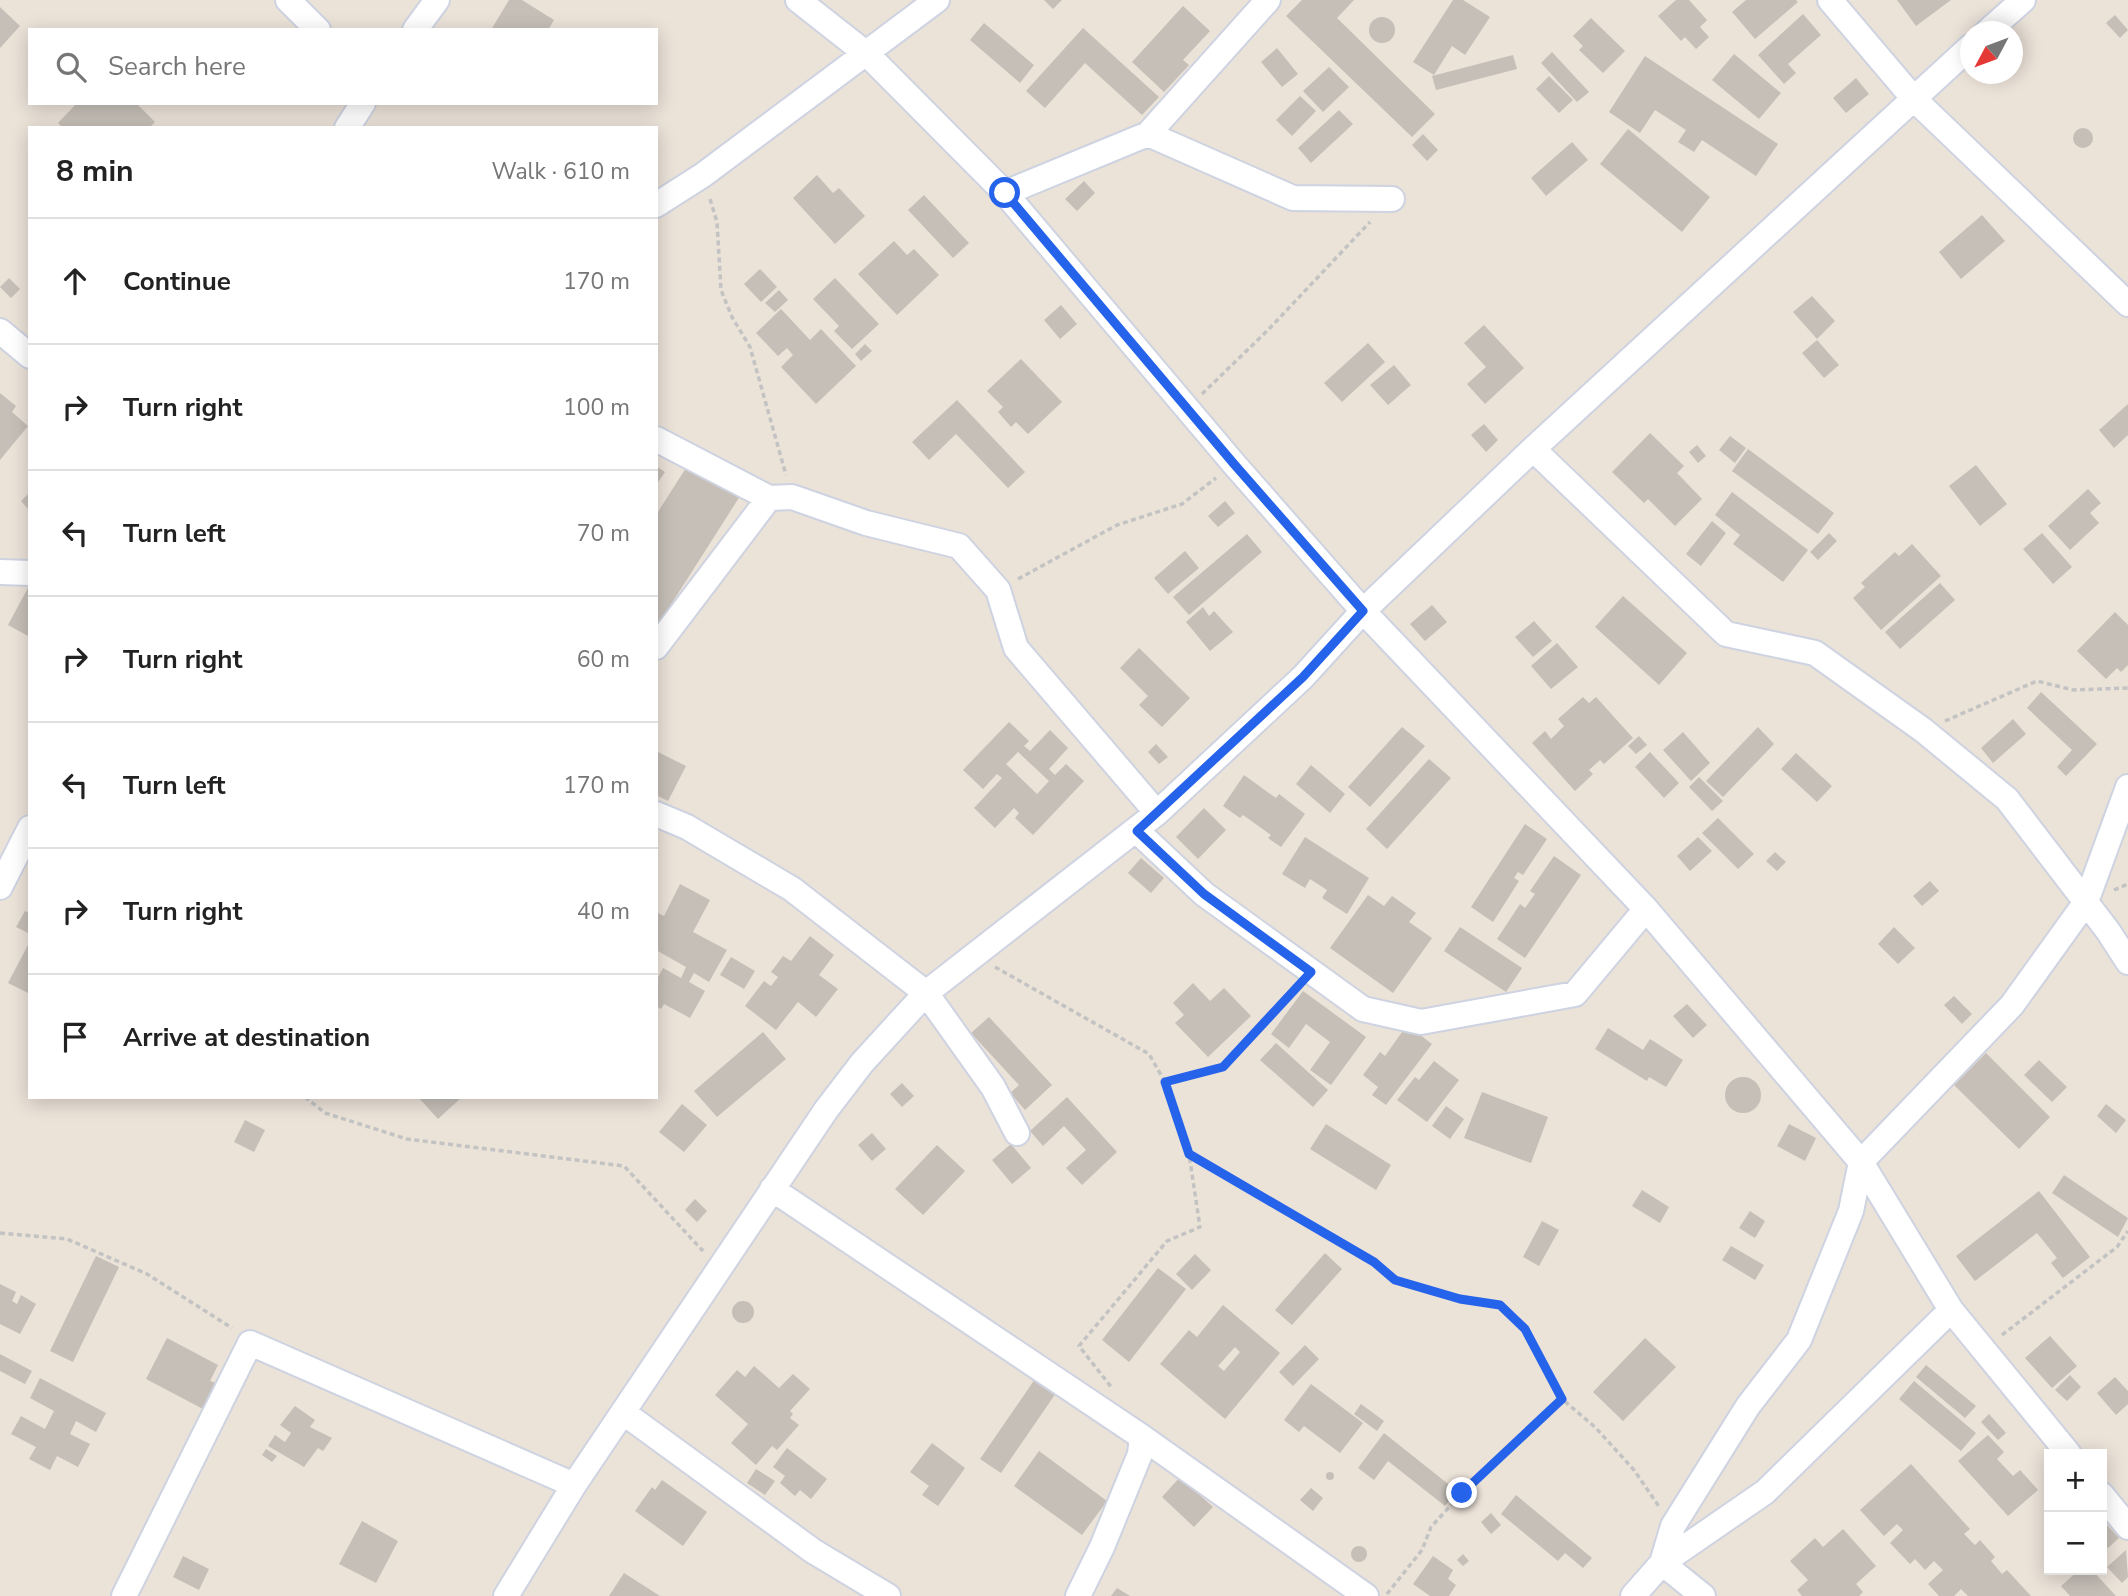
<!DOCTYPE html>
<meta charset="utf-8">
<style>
:root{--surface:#fff;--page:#f6f6f6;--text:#222;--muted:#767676;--line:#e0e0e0}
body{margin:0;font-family:"Nunito Sans",sans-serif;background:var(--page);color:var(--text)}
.controls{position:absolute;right:21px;bottom:21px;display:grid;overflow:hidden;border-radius:0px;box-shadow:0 4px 18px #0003}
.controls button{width:63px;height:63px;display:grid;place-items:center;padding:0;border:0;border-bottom:2px solid var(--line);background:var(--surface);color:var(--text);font:35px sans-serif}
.compass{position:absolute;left:1960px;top:21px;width:63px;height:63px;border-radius:50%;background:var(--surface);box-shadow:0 4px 18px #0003;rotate:229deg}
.stop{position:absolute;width:21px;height:21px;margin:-16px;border:5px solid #2563eb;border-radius:50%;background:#fff}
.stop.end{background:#2563eb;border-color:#fff;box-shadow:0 2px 7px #0008}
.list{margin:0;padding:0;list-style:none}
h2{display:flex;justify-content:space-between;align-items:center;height:91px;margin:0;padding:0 28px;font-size:30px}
h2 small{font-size:23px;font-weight:400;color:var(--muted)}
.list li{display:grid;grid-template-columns:46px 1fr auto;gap:21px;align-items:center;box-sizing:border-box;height:126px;padding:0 28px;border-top:2px solid var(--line)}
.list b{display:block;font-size:26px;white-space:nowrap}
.list em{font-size:23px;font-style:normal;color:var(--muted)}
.icon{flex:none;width:38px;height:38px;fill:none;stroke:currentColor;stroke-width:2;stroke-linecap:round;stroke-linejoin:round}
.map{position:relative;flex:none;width:2128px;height:1596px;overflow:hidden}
.search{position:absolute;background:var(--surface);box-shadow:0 4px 18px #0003;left:28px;top:28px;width:630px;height:77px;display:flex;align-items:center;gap:18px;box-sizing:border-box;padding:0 24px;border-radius:0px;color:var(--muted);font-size:26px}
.panel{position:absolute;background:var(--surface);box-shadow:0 4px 18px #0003;left:28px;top:126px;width:630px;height:973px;border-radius:0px}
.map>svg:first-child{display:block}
.building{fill:#c6bfb8;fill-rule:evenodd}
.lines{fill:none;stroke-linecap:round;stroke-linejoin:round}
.street-casing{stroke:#ced3e1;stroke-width:28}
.path{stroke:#c3c3c3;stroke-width:3.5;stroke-dasharray:5 3.5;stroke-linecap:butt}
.street{stroke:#fff;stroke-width:24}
.route{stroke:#2563eb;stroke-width:9}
</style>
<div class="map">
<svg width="2128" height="1596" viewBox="0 0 2128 1596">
<rect width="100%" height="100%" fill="#ebe2d8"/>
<path class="building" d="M509,0h13l32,20 -6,10h-57z
M1044,0h18l-9,9z
M1302,0h52l-17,18 98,96 -23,23 -126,-121z
M1453,0h10l27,17 -25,38 -13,-9 -18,29 -21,-13z
M1676,0h13l18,20 -7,7 9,10 -13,12 -11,-12 -4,4 -23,-25z
M1746,0h50l2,2 -43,37 -23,-27z
M1897,0h54l-35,26z
M1183,6l27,25 -27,29 6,5 -25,27 -32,-30z
M0,7l20,19 -20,22z
M1803,14l18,21 -33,29 8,9 -12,11 -26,-29z
M2115,15l13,15 -8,8 -14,-15z
M1369 30a13 13 0 1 1 26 0a13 13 0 1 1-26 0Z
M1591,18l34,33 -22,22 -24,-23 4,-4 -10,-10z
M984,23l50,42 -14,18 -50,-43z
M1083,28l76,69 -17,18 -57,-52 -40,45 -19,-17z
M1277,48l21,26 -16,13 -21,-25z
M1552,52l37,40 -12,10 -36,-39z
M1734,54l47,39 -22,26 -47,-39z
M1513,55l4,14 -81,21 -4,-14z
M1645,56l133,88 -22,32 -54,-36 -8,12 -16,-10 8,-12 -31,-20 -15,23 -31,-21z
M1329,67l20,20 -26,25 -20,-21z
M1549,76l24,24 -14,13 -23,-24z
M1856,78l13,16 -23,19 -13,-15z
M1300,96l16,15 -24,25 -16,-16z
M77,103h59l19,19 -6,6h-86l-5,-5z
M1339,110l14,14 -42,39 -13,-15z
M2073 138a10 10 0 1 1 20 0a10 10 0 1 1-20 0Z
M1628,129l82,68 -28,35 -82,-68z
M1423,134l15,16 -11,11 -15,-16z
M1572,142l16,18 -42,36 -15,-18z
M817,175l16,18 6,-5 26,28 -30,28 -42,-46z
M1084,181l11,12 -18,18 -12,-12z
M924,195l45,48 -16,15 -45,-48z
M1982,215l23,26 -44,38 -22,-27z
M894,241l13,14 7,-6 25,26 -42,40 -39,-41z
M760,269l17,18 -16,15 -17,-18z
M9,278l11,11 -9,9 -11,-11z
M835,278l44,46 -27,25 -18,-18 5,-5 -26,-27z
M779,290l9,10 -13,12 -10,-9z
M1812,296l23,25 -18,18 -24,-27z
M1061,305l16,19 -17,15 -16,-19z
M781,309l29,31 11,-11 35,37 -40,38 -35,-37 12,-12 -6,-7 -9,8 -22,-23z
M1484,325l40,43 -39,36 -18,-20 19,-17 -22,-24z
M1817,340l22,25 -15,13 -22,-25z
M1368,343l17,19 -43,40 -18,-19z
M865,344l7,7 -11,10 -6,-7z
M1021,359l41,43 -34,32 -12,-12 -5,5 -13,-15 5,-5 -16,-16z
M1394,365l17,20 -23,20 -18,-20z
M0,393l16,13 -4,6 16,14 -28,34z
M957,400l68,72 -17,16 -52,-54 -27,26 -17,-18z
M2128,404v31l-14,13 -15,-18z
M1484,424l14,16 -12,12 -15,-17z
M1650,433l34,33 -7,7 25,26 -27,27 -27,-27 -4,4 -32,-31z
M1730,436l16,12 -11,15 -16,-13z
M1697,445l9,11 -8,7 -9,-11z
M1748,449l86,64 -16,21 -86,-63z
M691,460l51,33 -86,135v-113z
M1976,465l31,39 -27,22 -31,-40z
M656,466l9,6 -9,13z
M2088,489l13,14 -11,10 9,10 -29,27 -22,-24z
M30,492v19l-9,-10z
M1732,492l76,58 -25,32 -50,-38 7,-9 -25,-20z
M1225,501l10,12 -17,14 -10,-11z
M1712,521l14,12 -25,33 -15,-12z
M1829,533l8,8 -19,19 -8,-8z
M2042,533l30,34 -19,17 -30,-35z
M1247,534l15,18 -73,63 -16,-18z
M1912,544l29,32 -60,54 -28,-32 12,-11 -4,-4 34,-31 4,4z
M1185,551l14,17 -31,26 -14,-16z
M1940,583l15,17 -55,49 -15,-17z
M30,584v53l-22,-12z
M1623,596l64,57 -28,32 -64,-58z
M1432,605l15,17 -22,19 -15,-17z
M1203,607l6,9 5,-5 19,21 -23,19 -24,-29z
M2115,612l13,13v40l-7,7 -4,-4 -11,11 -29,-28z
M1534,621l18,20 -19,16 -18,-20z
M1557,643l21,24 -27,22 -20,-23z
M1139,648l51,50 -28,29 -23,-22 9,-9 -28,-28z
M2041,692l56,52 -31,32 -9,-9 15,-17 -45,-42z
M1583,697l6,6 7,-6 37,41 -29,26 -4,-4 -11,10 4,4 -18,17 -43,-48 13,-12 6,8 13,-13 -6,-7z
M2013,719l13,15 -33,29 -12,-15z
M1009,722l20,19 -5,5 6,5 20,-21 18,18 -19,21 6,6 11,-11 18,17 -51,54 -18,-17 4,-5 -5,-5 -19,20 -21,-20 28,-30 -5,-4 -14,15 -20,-19zM1018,752l31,29 -12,13 -31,-30z
M1402,727l23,19 -55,61 -22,-20z
M1758,727l16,17 -51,53 -17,-16z
M1683,732l27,31 -19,18 -28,-31z
M1639,736l8,9 -11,9 -8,-8z
M1156,744l12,13 -9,7 -11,-12z
M656,751l30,15 -18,35 -12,-6z
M1650,752l29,31 -15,15 -29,-31z
M1796,753l36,33 -15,16 -36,-33z
M1429,759l22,19 -64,71 -21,-20z
M1311,765l34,29 -15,19 -34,-29z
M1244,775l32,23 3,-4 26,20 -24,33 -13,-9 3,-3 -28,-20 -3,3 -17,-12z
M1699,777l24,24 -11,10 -23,-24z
M1204,808l22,22 -28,29 -22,-22z
M1718,818l36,36 -16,15 -36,-36z
M1525,824l22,15 -24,36 -5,-3 -4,6 5,3 -26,41 -22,-15z
M1305,837l64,41 -22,36 -25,-16 5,-8 -17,-11 -5,9 -23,-14z
M1698,837l14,14 -22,20 -13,-15z
M1775,852l11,10 -9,9 -11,-10z
M1554,856l27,19 -56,83 -28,-19 23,-35 5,4 10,-14 -5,-3z
M1141,858l23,20 -13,15 -23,-20z
M1930,881l9,10 -17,15 -9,-10z
M680,884l30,16 -17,32 34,18 -18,32 -15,-9 -5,9 16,9 -15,27 -26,-14 -3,5 -5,-3v-25l7,-13 18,10 5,-11 -30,-17v-38l8,4z
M1368,895l16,11 8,-10 24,17 -7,9 23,16 -39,55 -63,-45z
M25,911l5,2v21l-14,-7z
M1460,927l62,41 -16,24 -62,-41z
M1894,927l21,21 -17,16 -20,-20z
M810,936l24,19 -15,20 19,14 -22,28 -18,-15 -22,28 -31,-24 19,-25 7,5 7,-9 -7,-5 12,-16 8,5z
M30,941v48l-2,4 -20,-10z
M731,957l24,14 -11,18 -24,-14z
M1193,983l17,18 14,-13 27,28 -43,41 -33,-34 9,-8 -11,-12z
M1303,991l63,46 -35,48 -21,-15 20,-28 -24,-18 -17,24 -18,-14z
M1954,996l18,18 -10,10 -18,-19z
M1687,1004l20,21 -14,13 -20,-22z
M989,1017l63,68 -27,25 -15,-17 9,-8 -48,-52z
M1407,1025l25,19 -46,61 -14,-10 6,-8 -15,-12 17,-23 5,4z
M1608,1028l35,22 7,-11 33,21 -17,27 -17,-10 -2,4 -52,-32z
M763,1032l23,27 -69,58 -23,-26z
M1276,1043l52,47 -15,17 -53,-47z
M1986,1053l64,64 -31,32 -65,-64z
M2039,1060l28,27 -15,15 -28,-27z
M1434,1061l25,19 -32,42 -30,-22 18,-23 4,3z
M1725 1095a18 18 0 1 1 36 0a18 18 0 1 1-36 0Z
M902,1083l12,13 -12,11 -12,-13z
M1482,1092l66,25 -17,46 -67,-25z
M418,1097h44l-24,22z
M1067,1097l50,55 -35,33 -16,-17 20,-18 -22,-24 -21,20 -13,-15z
M682,1104l25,21 -23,27 -25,-20z
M2106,1104l20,16 -10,13 -19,-17z
M1446,1106l18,13 -14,20 -18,-13z
M245,1120l20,10 -11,22 -20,-10z
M1326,1124l65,41 -15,25 -66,-41z
M1789,1124l27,14 -11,23 -28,-15z
M872,1133l14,16 -14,12 -14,-16z
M1011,1144l20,24 -19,16 -20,-24z
M937,1145l28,26 -42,44 -28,-26z
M2064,1175l64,43 -10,19 -66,-44z
M1642,1190l27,17 -9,16 -28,-17z
M2039,1191l51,66 -27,21 -12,-15 6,-5 -20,-25 -62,48 -19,-25z
M695,1199l12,12 -10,11 -12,-12z
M1750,1211l15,10 -10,17 -16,-10z
M1542,1221l17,9 -20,36 -16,-9z
M1731,1246l33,19 -9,15 -33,-20z
M1325,1253l17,16 -50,56 -17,-15z
M1195,1254l16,16 -19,20 -16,-16z
M96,1256l23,11 -46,95 -23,-11z
M1158,1268l28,21 -57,73 -27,-22z
M0,1284l16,8 -4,9 5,3 4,-9 15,9 -16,30 -20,-10z
M732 1312a11 11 0 1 1 22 0a11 11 0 1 1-22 0Z
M1223,1305l57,48 -55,66 -65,-55 29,-34 8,7zM1235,1347l5,5 -16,19 -6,-5z
M2050,1336l27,30 -25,22 -27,-30z
M167,1338l51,27 -8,16 6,2 -13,26 -57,-30z
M1645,1338l31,29 -53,54 -30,-29z
M1305,1345l14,14 -26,27 -14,-14z
M0,1354l32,17 -7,13 -25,-13z
M1926,1365l50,41 -11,12 -49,-41z
M754,1366l25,22 14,-14 17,15 -20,22 3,3 -3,4 9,7 -22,25 -5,-4 -16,19 -25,-22 17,-19 -33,-29 22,-25 8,7z
M2070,1375l11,12 -14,14 -12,-11z
M2115,1377l13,14v13l-12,11 -19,-22z
M40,1378l66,35 -10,19 -20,-11 -6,13 20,10 -12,23 -21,-11 -7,14 -21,-11 7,-12 -25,-13 10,-18 24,13 9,-18 -24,-13z
M1035,1379l21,14 -55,80 -21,-14z
M1914,1381l62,52 -15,18 -62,-52z
M1311,1384l52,39 -23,30 -36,-27 -5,6 -15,-12z
M1361,1404l23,17 -7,10 -23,-17z
M295,1406l20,14 -5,7 22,11 -9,13 -5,-3 -14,19 -36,-21 7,-11 10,7 6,-9 -11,-8z
M1989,1414l17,19 -8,7 -17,-18z
M1384,1433l73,58 -12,15 -57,-45 -14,19 -16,-12z
M1988,1435l16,17 -7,7 16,17 7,-6 18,20 -30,26 -50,-55z
M932,1443l33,25 -27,38 -16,-11 7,-9 -19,-14z
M787,1448l40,31 -16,20 -11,-9 -5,6 -15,-13 5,-7 -12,-9z
M266,1449l11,7 -5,6 -10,-7z
M1039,1451l68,50 -25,34 -68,-49z
M1911,1464l59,65 -6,5 11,11 5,-5 15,17 -4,4 11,13 5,-4 24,26h-63l-7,-7 -7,7h-15l-11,-12 15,-14 -9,-9 -9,9 -10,-11 -5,5 -20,-21 13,-13 -6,-6 -13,12 -24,-26z
M756,1469l19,12 -10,14 -18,-12z
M1326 1476a4 4 0 1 1 8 0a4 4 0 1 1-8 0Z
M1180,1477l33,30 -19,20 -32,-30z
M662,1480l45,32 -24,34 -48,-35 17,-24 3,3z
M1311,1488l12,10 -10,13 -13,-11z
M1516,1495l76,63 -9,10 -18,-15 -7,8 -57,-47z
M1491,1513l10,12 -10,9 -10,-12z
M362,1521l36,20 -22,42 -37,-19z
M2104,1522l15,16 -11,10 -6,-6z
M1843,1529l33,37 -20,18 7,8 -4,4h-57l-5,-6 11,-10 -18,-19 25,-23 8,9z
M1351 1554a8 8 0 1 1 16 0a8 8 0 1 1-16 0Z
M2126,1550l2,27 -6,6 -15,-16z
M1463,1554l6,7 -6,5 -6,-6z
M183,1556l26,13 -10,21 -26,-13z
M1433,1556l20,14 -5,9 8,6 -7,11h-19l-17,-12z
M2079,1570h13l24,26h-46l-9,-10z
M624,1573l36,23h-51z
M1117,1588l13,8h-19z"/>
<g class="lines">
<defs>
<path id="street" d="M288,0l30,30
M798,0l70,55 137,138 229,271 129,147 283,298 215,253 90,148 118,144
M1830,0l84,99 214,205
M415,30l22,-30
M1987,32l36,-32
M347,128l16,-25
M1148,134l145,64 99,1
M1005,193l143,-59 120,-134
M656,205l47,-30 234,-175
M0,331l30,25
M656,439l113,59 23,-1 74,26 93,23 39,44 18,58 141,165
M1533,449l193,185 89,19 108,77 84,69 101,132 20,31
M0,572l30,1
M656,647l113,-149
M656,814l31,13 105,62 134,104 67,94 24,46
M1137,831l67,63 159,115 58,13 154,-28 71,-85
M0,887l30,-59
M772,1189l370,248 224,159
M624,1413l189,138 75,45
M2102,1495l26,32
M124,1596l126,-253 324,142
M506,1596l68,-111 252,-375 36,-47 64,-70 231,-180 146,-136 60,-66 170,-162 437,-402
M1078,1596l24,-49 38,-93 2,-17
M1633,1596l29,-33 11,-37 75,-120 51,-66 52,-129 10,-49 151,-157 74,-103 42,-115
M1703,1596l-41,-33 103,-71 186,-182"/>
</defs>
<use href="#street" class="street-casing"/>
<path class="path" d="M710,199l7,23 4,68 11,27 18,30 36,128
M1202,394l66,-64 102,-108
M1018,579l99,-54 65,-21 34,-26
M1945,721l92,-40 36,9 55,-2
M2114,890l14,-6
M995,967l154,87 16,28 24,72 11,73 -33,14 -88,105 33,42
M1165,1082l58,-15 72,-78
M305,1097l20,16 82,26 217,27 79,85
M1189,1154l185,108 21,18 65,19 40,6 25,24 37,70 33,28 39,43 26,38
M0,1233l67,6 80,35 85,54
M2002,1335l115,-88 11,-16
M1387,1594l35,-44 9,-23 31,-34 100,-94"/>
<use href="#street" class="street"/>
</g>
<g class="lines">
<path class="route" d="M1005,193l229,271 129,147 -60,66 -166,154 67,63 107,78 -88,95 -58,15 24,72 185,108 21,18 65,19 40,6 25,24 37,70 -100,94"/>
</g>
</svg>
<div class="controls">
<button>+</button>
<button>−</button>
</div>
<svg class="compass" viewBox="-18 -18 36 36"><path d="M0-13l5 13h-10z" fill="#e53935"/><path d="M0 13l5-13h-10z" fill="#767676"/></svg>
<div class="stop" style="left:1005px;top:193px"></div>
<div class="stop end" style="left:1462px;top:1493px"></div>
<div class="search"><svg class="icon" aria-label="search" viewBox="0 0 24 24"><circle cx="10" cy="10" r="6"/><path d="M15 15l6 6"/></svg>Search here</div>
<section class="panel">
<h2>8 min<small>Walk · 610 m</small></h2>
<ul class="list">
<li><svg class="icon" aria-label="ahead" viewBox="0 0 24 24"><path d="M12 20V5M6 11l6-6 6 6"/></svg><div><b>Continue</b></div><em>170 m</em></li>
<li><svg class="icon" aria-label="right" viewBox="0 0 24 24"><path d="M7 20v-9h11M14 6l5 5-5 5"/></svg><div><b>Turn right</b></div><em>100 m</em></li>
<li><svg class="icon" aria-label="left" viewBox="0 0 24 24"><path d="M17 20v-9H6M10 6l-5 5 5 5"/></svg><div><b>Turn left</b></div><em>70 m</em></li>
<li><svg class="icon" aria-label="right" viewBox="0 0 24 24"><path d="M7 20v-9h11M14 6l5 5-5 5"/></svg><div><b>Turn right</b></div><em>60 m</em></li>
<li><svg class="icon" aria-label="left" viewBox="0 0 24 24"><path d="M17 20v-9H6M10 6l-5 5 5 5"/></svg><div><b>Turn left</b></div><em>170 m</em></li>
<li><svg class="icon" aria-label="right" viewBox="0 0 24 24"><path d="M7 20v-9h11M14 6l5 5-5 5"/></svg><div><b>Turn right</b></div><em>40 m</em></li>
<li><svg class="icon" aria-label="arrive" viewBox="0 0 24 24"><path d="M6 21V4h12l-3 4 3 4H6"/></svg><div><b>Arrive at destination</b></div></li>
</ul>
</section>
</div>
